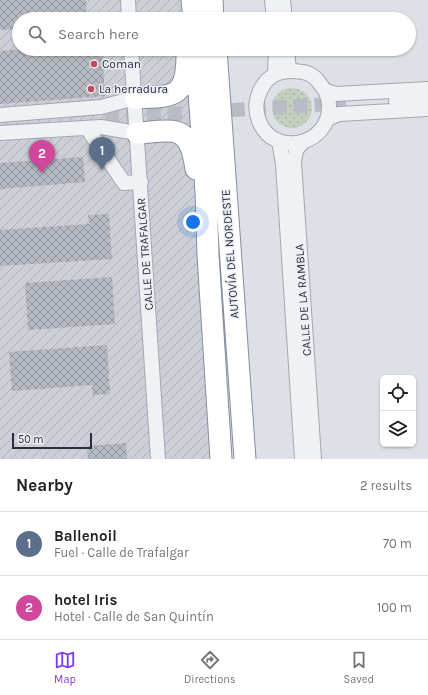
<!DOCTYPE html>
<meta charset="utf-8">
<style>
:root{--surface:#fff;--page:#f6f6f6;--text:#202124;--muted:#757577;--line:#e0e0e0;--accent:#7c3aed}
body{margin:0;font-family:Karla,sans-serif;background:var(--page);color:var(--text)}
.controls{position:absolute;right:12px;bottom:12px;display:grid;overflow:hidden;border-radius:6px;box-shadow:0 1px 3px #0004}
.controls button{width:36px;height:36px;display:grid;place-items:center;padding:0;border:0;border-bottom:1px solid var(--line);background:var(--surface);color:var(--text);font:20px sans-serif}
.scale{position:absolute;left:12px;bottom:10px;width:80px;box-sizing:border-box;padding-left:4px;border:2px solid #282e3b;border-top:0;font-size:11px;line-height:14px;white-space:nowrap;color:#282e3b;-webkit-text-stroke:3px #edeff4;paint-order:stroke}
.you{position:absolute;left:193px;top:222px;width:14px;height:14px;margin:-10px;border:3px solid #fff;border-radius:50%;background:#1a73e8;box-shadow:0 0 0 6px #1a73e833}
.badge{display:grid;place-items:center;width:26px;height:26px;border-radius:50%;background:var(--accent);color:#fff;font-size:13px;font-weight:700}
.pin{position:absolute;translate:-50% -33px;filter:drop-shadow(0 1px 2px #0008)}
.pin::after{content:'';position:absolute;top:21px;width:14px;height:12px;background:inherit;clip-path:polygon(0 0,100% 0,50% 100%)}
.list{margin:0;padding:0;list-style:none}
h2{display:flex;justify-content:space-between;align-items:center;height:52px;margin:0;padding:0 16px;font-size:17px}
h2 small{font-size:13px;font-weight:400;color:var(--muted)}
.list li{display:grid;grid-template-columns:26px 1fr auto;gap:12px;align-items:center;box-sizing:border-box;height:64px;padding:0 16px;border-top:1px solid var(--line)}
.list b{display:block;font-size:15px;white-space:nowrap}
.list p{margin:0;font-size:13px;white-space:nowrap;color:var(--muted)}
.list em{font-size:13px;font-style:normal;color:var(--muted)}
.icon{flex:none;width:22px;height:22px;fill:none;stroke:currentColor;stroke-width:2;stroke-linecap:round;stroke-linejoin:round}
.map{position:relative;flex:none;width:428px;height:459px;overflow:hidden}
.search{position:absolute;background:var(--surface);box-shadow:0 1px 3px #0004;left:12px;right:12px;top:12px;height:44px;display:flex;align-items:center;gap:10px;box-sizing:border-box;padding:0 14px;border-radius:22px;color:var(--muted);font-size:15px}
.sheet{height:180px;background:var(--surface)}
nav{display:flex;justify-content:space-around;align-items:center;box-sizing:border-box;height:56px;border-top:1px solid var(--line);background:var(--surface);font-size:11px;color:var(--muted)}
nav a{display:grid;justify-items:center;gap:2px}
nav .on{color:var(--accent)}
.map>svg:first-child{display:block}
.industrial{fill:url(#industrial-furrows)}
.grass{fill:url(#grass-dots)}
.building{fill:url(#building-cross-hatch)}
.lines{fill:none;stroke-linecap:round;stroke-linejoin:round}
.minor-tunnel{stroke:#b9bcc4;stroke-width:14;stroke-dasharray:14 7;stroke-linecap:butt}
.minor-casing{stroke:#a3a7af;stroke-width:16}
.highway-casing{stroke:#868e9b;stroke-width:23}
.minor{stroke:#f0f1f5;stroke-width:14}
.highway{stroke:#fff;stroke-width:21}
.poi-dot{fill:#c24b58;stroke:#edeff4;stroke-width:1.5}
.labels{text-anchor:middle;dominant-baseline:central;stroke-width:3;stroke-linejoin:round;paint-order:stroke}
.poi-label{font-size:12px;fill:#282e3b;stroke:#edeff4;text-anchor:start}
.street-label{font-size:12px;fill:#282e3b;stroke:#edeff4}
</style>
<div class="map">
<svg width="428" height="459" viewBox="0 0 428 459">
<defs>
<pattern id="industrial-furrows" width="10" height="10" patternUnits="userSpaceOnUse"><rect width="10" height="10" fill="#cccfd7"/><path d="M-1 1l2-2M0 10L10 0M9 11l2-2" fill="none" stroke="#afb2b9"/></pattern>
<pattern id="grass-dots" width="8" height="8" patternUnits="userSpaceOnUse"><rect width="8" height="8" fill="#c3cfbf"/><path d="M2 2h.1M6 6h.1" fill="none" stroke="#a8b2a5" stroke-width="1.8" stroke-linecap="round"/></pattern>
<pattern id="building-cross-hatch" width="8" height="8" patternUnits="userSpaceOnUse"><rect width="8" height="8" fill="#b5b9c2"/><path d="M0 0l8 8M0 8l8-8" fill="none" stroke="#93979f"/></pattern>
</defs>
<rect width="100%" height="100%" fill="#dde0e6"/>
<path class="industrial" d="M0,0h190l1,19h-172v30h174l28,410h-221z"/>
<path class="grass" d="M272 108a20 20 0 1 1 40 0a20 20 0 1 1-40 0Z"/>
<path class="building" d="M0,0h86l1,19h-68v10l-19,1z
M23,49h79l3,47 -105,8v-53z
M83,157l2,25 -85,7v-26z
M109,214l3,45 -112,7v-36l89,-6 -1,-9z
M112,277l3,47 -87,6 -3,-47z
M107,345l3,49 -17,1 -1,-10 -80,6 -3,-39z
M126,443l1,16h-39l-1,-13z"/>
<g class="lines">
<path class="minor-tunnel" d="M105,118l241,-15"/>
<defs>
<path id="minor" d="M128,0l1,19
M272,0l2,19
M283,0l2,19
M131,49l27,410
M287,49l2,21
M275,74l1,-25
M325,90c2,5 4,10 4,15 2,40 -55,54 -70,16 -5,-13 -3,-25 5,-37 8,-12 24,-15 38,-12 5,0 12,4 15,8 3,3 5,7 8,10 3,2 8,3 11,4l92,-5
M396,101l32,-2
M0,115l101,-8 34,-9
M328,119l11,-5 89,-5
M87,128l37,55 17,-1
M0,133l101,-6 36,6
M279,141l4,23 19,295
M302,143l-6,7 -2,12 20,297"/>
<path id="highway" d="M192,0l2,19
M212,0l1,19
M196,49l10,143 2,63 13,204
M216,49l29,410
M135,98c39,-2 52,1 52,-44
M137,133c11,0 29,-4 39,-1 15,4 18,24 20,37"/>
</defs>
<use href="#minor" class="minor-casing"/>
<use href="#highway" class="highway-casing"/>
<use href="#minor" class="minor"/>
<use href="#highway" class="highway"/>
</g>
<g class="poi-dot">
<circle cx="94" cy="64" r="4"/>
<circle cx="91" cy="89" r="4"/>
</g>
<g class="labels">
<g class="poi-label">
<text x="102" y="64">Coman</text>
<text x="99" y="89">La herradura</text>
</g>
<g class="street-label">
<text transform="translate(145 254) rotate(-94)">CALLE DE TRAFALGAR</text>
<text transform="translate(230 254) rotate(-94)">AUTOVÍA DEL NORDESTE</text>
<text transform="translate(303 300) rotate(-94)">CALLE DE LA RAMBLA</text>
</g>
</g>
</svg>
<div class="controls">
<button><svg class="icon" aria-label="locate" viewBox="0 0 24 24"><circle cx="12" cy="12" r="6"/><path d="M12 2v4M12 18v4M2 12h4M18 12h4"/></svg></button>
<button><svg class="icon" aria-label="layers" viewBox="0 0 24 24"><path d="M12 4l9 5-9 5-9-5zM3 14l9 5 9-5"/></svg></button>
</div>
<div class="scale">50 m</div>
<div class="you"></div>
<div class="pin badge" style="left:102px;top:170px;background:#5c6f8a">1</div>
<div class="pin badge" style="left:42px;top:173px;background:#d1479c">2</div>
<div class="search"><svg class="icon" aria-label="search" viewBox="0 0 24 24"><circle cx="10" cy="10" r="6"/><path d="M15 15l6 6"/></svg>Search here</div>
</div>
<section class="sheet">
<h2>Nearby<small>2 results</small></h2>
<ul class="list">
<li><span class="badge" style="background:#5c6f8a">1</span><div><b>Ballenoil</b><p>Fuel · Calle de Trafalgar</p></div><em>70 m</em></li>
<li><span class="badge" style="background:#d1479c">2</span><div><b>hotel Iris</b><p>Hotel · Calle de San Quintín</p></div><em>100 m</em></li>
</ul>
</section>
<nav>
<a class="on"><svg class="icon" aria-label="map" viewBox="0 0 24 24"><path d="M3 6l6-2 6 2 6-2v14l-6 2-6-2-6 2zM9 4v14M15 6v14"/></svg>Map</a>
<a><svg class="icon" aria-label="directions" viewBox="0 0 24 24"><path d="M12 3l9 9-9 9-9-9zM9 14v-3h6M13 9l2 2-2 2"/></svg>Directions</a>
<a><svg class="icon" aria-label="saved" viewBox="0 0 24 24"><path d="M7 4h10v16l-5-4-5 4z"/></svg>Saved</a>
</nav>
